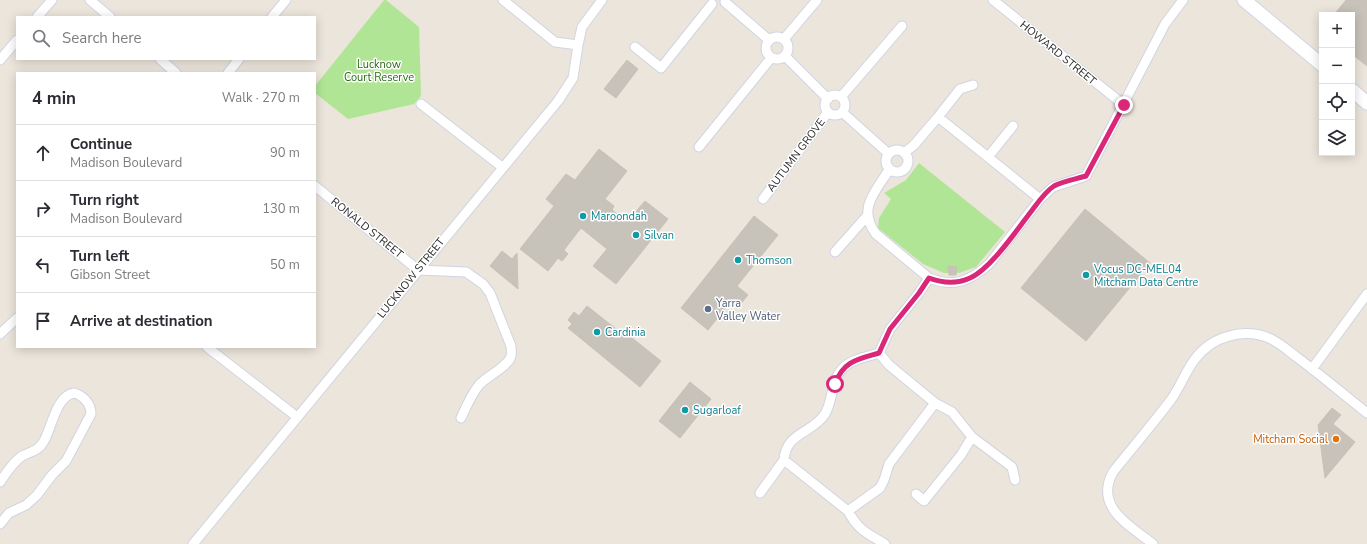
<!DOCTYPE html>
<meta charset="utf-8">
<style>
:root{--surface:#fff;--page:#f7f7f7;--text:#2b2b33;--muted:#7c7c81;--line:#e1e1e2}
body{margin:0;font-family:"Nunito Sans",sans-serif;background:var(--page);color:var(--text)}
.controls{position:absolute;right:12px;top:12px;display:grid;overflow:hidden;border-radius:0px;box-shadow:0 2px 10px #0003}
.controls button{width:36px;height:36px;display:grid;place-items:center;padding:0;border:0;border-bottom:1px solid var(--line);background:var(--surface);color:var(--text);font:20px sans-serif}
.stop{position:absolute;width:12px;height:12px;margin:-9px;border:3px solid #db2777;border-radius:50%;background:#fff}
.stop.end{background:#db2777;border-color:#fff;box-shadow:0 1px 4px #0008}
.list{margin:0;padding:0;list-style:none}
h2{display:flex;justify-content:space-between;align-items:center;height:52px;margin:0;padding:0 16px;font-size:17px}
h2 small{font-size:13px;font-weight:400;color:var(--muted)}
.list li{display:grid;grid-template-columns:26px 1fr auto;gap:12px;align-items:center;box-sizing:border-box;height:56px;padding:0 16px;border-top:1px solid var(--line)}
.list b{display:block;font-size:15px;white-space:nowrap}
.list p{margin:0;font-size:13px;white-space:nowrap;color:var(--muted)}
.list em{font-size:13px;font-style:normal;color:var(--muted)}
.icon{flex:none;width:22px;height:22px;fill:none;stroke:currentColor;stroke-width:2;stroke-linecap:round;stroke-linejoin:round}
.map{position:relative;flex:none;width:1367px;height:544px;overflow:hidden}
.search{position:absolute;background:var(--surface);box-shadow:0 2px 10px #0003;left:16px;top:16px;width:300px;height:44px;display:flex;align-items:center;gap:10px;box-sizing:border-box;padding:0 14px;border-radius:0px;color:var(--muted);font-size:15px}
.panel{position:absolute;background:var(--surface);box-shadow:0 2px 10px #0003;left:16px;top:72px;width:300px;height:276px;border-radius:0px}
.map>svg:first-child{display:block}
.green{fill:#b1e596}
.building{fill:#c7c3ba;stroke:#c8c1b5}
.lines{fill:none;stroke-linecap:round;stroke-linejoin:round}
.street-casing{stroke:#d0d4e3;stroke-width:11}
.secondary-casing{stroke:#d0d4e3;stroke-width:15}
.street{stroke:#fff;stroke-width:9}
.secondary{stroke:#fff;stroke-width:13}
.route{stroke:#db2777;stroke-width:5}
.culture-dot{fill:#0f9aa8;stroke:#fff;stroke-width:1.5}
.service-dot{fill:#5c6f8a;stroke:#fff;stroke-width:1.5}
.food-dot{fill:#e8710a;stroke:#fff;stroke-width:1.5}
.labels{text-anchor:middle;dominant-baseline:central;stroke-width:3;stroke-linejoin:round;paint-order:stroke}
.street-label{font-size:11px;fill:#2a2a2a;stroke:#fff}
.park-label{font-size:11px;fill:#296918;stroke:#fff}
.culture-label{font-size:11px;fill:#0d838f;stroke:#fff;text-anchor:start}
.service-label{font-size:11px;fill:#4e5e75;stroke:#fff;text-anchor:start}
.food-label{font-size:11px;fill:#c56008;stroke:#fff;text-anchor:end}
</style>
<div class="map">
<svg width="1367" height="544" viewBox="0 0 1367 544">
<rect width="100%" height="100%" fill="#ece5db"/>
<path class="green" d="M384,0h2l33,27 2,69 -7,8 -66,15 -33,-26v-7z
M919,163l86,69 -29,35 -17,6h-15l-21,-9 -45,-36 1,-10 12,-19 -7,-6 22,-13z"/>
<path class="building" d="M1346,0h21v66l-15,-12v-39h-18z
M627,60l11,9 -22,29 -12,-9z
M599,149l28,22 -22,28 9,7 -2,4 15,12 18,-21 23,18 -52,65 -23,-18 14,-17 -26,-21 -17,22 4,4 -6,7 -4,-3 -10,13 -28,-22 34,-43 -8,-7 20,-25 9,6z
M1085,209l65,54 -64,78 -65,-53z
M754,216l24,19 -41,51 11,9 -10,12 -7,-6 -23,29 -27,-22z
M502,251l10,8 5,-6 1,36 -28,-23z
M948,266l9,1 -1,8h-7z
M587,306l38,30 2,-2 34,27 -21,26 -72,-59 4,-4 -4,-4 6,-8 5,4z
M690,382l21,17 -31,39 -21,-17z
M1332,408l9,7 -8,9 22,18 -30,36 -7,-53z"/>
<g class="lines">
<defs>
<path id="street" d="M90,0l20,17
M503,0l52,42 23,3
M993,0l131,105
M725,2l44,38
M37,17l15,-17
M272,17l14,-17
M766 48a11 11 0 1 1 22 0a11 11 0 1 1-22 0Z
M784,39l33,-39
M635,47l26,21 51,-64
M785,56l43,43
M160,59l16,14
M0,60l17,-20
M228,73l11,-14
M825 105a10 10 0 1 1 20 0a10 10 0 1 1-20 0Z
M841,97l61,-71
M421,104l81,63
M842,112l47,42
M938,117l102,82
M699,147l72,-89
M886 161a11 11 0 1 1 22 0a11 11 0 1 1-22 0Z
M904,153l10,-8 24,-28 22,-28 13,-4
M988,157l25,-31
M889,170c-14,22 -32,39 -13,64l53,44c25,10 42,3 61,-15l50,-64 13,-12 33,-11 79,-152 18,-24
M315,186l103,84 48,2 17,12 7,9 21,53c0,3 1,7 0,10 -3,11 -24,20 -32,29 -8,10 -13,22 -18,33
M763,199l65,-87
M835,252l32,-36
M929,278l-10,15 -29,36 -11,24c-12,4 -28,6 -37,16 -11,12 -9,32 -17,45 -13,20 -39,18 -41,46l64,51 32,-23 4,-8 5,-16 46,-61
M0,334l17,-16
M207,347l90,70
M879,353l10,12 46,38 17,9 20,25 40,30 3,13
M1312,369l55,-75
M0,482c6,-9 13,-20 22,-26 9,-5 16,-4 22,-15 8,-14 12,-45 30,-48 10,3 17,11 17,21l-25,47 -14,14 -15,20 -11,10 -17,8 -9,11
M760,493l24,-33
M916,494l8,7 37,-46 11,-18
M848,511c11,20 19,22 37,33
M193,544l365,-443 15,-23 5,-33 4,-18 20,-27
M1153,544c-24,-19 -59,-37 -40,-72 19,-24 39,-47 57,-71 10,-13 15,-29 25,-42 17,-23 50,-32 76,-20 10,5 19,13 27,19 24,18 46,37 69,55"/>
<path id="secondary" d="M1244,0l78,65
M1352,90l15,13"/>
</defs>
<use href="#street" class="street-casing"/>
<use href="#secondary" class="secondary-casing"/>
<use href="#street" class="street"/>
<use href="#secondary" class="secondary"/>
</g>
<g class="lines">
<path class="route" d="M835,384c8,-23 23,-25 44,-31l11,-24 29,-36 10,-15c13,5 28,6 41,0 21,-9 49,-51 63,-69 6,-8 13,-18 21,-23 9,-5 22,-7 32,-10l38,-71"/>
</g>
<g class="culture-dot">
<circle cx="583" cy="216" r="4"/>
<circle cx="636" cy="235" r="4"/>
<circle cx="738" cy="260" r="4"/>
<circle cx="1086" cy="275" r="4"/>
<circle cx="597" cy="332" r="4"/>
<circle cx="685" cy="410" r="4"/>
</g>
<circle class="service-dot" cx="708" cy="309" r="4"/>
<circle class="food-dot" cx="1336" cy="439" r="4"/>
<g class="labels">
<g class="street-label">
<text transform="translate(1058 53) rotate(39)">HOWARD STREET</text>
<text transform="translate(796 155) rotate(-53)">AUTUMN GROVE</text>
<text transform="translate(367 228) rotate(39)">RONALD STREET</text>
<text transform="translate(411 278) rotate(-51)">LUCKNOW STREET</text>
</g>
<g class="park-label">
<text x="379" y="64">Lucknow<tspan x="379" dy="13">Court Reserve</tspan></text>
</g>
<g class="culture-label">
<text x="591" y="216">Maroondah</text>
<text x="644" y="235">Silvan</text>
<text x="746" y="260">Thomson</text>
<text x="1094" y="269">Vocus DC-MEL04<tspan x="1094" dy="13">Mitcham Data Centre</tspan></text>
<text x="605" y="332">Cardinia</text>
<text x="693" y="410">Sugarloaf</text>
</g>
<g class="service-label">
<text x="716" y="303">Yarra<tspan x="716" dy="13">Valley Water</tspan></text>
</g>
<g class="food-label">
<text x="1328" y="439">Mitcham Social</text>
</g>
</g>
</svg>
<div class="controls">
<button>+</button>
<button>−</button>
<button><svg class="icon" aria-label="locate" viewBox="0 0 24 24"><circle cx="12" cy="12" r="6"/><path d="M12 2v4M12 18v4M2 12h4M18 12h4"/></svg></button>
<button><svg class="icon" aria-label="layers" viewBox="0 0 24 24"><path d="M12 4l9 5-9 5-9-5zM3 14l9 5 9-5"/></svg></button>
</div>
<div class="stop" style="left:835px;top:384px"></div>
<div class="stop end" style="left:1124px;top:105px"></div>
<div class="search"><svg class="icon" aria-label="search" viewBox="0 0 24 24"><circle cx="10" cy="10" r="6"/><path d="M15 15l6 6"/></svg>Search here</div>
<section class="panel">
<h2>4 min<small>Walk · 270 m</small></h2>
<ul class="list">
<li><svg class="icon" aria-label="ahead" viewBox="0 0 24 24"><path d="M12 20V5M6 11l6-6 6 6"/></svg><div><b>Continue</b><p>Madison Boulevard</p></div><em>90 m</em></li>
<li><svg class="icon" aria-label="right" viewBox="0 0 24 24"><path d="M7 20v-9h11M14 6l5 5-5 5"/></svg><div><b>Turn right</b><p>Madison Boulevard</p></div><em>130 m</em></li>
<li><svg class="icon" aria-label="left" viewBox="0 0 24 24"><path d="M17 20v-9H6M10 6l-5 5 5 5"/></svg><div><b>Turn left</b><p>Gibson Street</p></div><em>50 m</em></li>
<li><svg class="icon" aria-label="arrive" viewBox="0 0 24 24"><path d="M6 21V4h12l-3 4 3 4H6"/></svg><div><b>Arrive at destination</b></div></li>
</ul>
</section>
</div>
